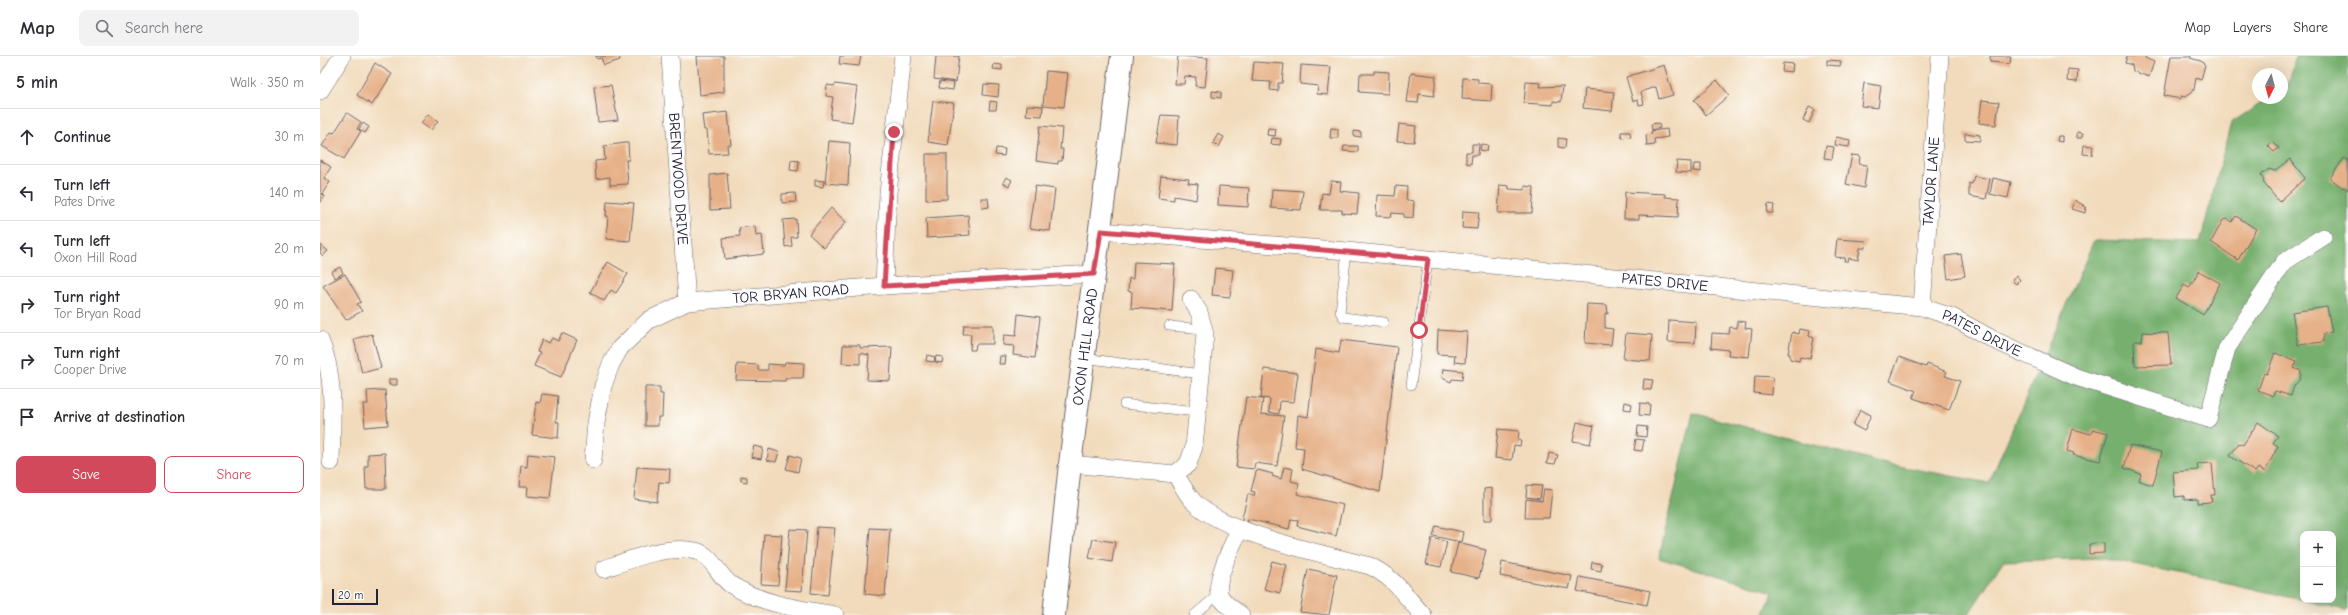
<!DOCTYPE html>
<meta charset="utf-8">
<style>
:root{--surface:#fff;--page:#f2f2f3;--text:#2b2b33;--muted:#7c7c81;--line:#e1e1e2;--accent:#d1495b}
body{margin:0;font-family:"Comic Neue",sans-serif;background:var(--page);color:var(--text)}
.controls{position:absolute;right:12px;bottom:12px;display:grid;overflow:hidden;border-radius:8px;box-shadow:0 4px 16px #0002}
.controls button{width:36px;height:36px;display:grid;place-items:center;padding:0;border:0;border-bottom:1px solid var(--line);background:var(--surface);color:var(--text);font:20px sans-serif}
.compass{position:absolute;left:1932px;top:12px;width:36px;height:36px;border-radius:50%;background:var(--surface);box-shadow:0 4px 16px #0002;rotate:186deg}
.scale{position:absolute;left:12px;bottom:10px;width:46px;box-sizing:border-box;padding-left:4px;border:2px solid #22223b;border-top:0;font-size:11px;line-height:14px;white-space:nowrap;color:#22223b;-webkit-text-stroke:3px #fdfcf7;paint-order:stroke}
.stop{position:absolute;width:12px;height:12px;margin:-9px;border:3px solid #d1495b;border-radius:50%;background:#fff}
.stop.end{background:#d1495b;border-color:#fff;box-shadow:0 1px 4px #0008}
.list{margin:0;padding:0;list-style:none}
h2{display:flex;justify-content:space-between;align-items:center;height:52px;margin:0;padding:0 16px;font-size:17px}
h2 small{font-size:13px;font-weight:400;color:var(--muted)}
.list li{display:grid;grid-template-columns:26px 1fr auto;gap:12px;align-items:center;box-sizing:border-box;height:56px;padding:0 16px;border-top:1px solid var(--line)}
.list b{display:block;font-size:15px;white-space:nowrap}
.list p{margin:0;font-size:13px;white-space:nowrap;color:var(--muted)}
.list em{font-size:13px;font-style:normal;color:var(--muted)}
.actions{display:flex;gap:8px;padding:12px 16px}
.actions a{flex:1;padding:9px 0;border:1px solid var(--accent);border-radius:8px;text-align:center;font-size:14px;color:var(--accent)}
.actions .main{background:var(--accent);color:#fff}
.icon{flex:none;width:22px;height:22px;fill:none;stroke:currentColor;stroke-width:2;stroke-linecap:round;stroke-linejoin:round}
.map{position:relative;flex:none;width:2028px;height:559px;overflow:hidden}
header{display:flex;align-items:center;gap:24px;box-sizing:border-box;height:56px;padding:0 20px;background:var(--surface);border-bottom:1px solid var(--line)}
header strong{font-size:19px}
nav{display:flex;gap:22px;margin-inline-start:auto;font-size:14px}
.search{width:280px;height:36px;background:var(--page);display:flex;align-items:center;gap:10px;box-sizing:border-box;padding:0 14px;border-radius:8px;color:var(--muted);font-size:15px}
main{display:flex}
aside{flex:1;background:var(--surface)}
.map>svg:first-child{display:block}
.forest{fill:#77b06e;stroke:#4c6954;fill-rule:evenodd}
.building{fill:#e6b188}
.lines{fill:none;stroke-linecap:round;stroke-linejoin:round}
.service-casing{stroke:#6b6368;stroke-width:10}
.minor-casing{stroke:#6b6368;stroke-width:18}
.secondary-casing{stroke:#6b6368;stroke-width:24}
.service{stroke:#fff;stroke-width:9}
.minor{stroke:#fff;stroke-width:17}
.secondary{stroke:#fff;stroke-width:22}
.route{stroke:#d1495b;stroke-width:5}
.labels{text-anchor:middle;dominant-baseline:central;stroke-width:3;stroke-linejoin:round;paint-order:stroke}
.street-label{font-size:15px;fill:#22223b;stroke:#fdfcf7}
</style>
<header>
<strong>Map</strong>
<div class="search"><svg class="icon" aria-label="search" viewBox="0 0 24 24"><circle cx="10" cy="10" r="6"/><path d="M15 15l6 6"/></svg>Search here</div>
<nav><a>Map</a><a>Layers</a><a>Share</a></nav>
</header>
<main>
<aside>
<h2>5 min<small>Walk · 350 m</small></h2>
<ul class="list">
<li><svg class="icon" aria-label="ahead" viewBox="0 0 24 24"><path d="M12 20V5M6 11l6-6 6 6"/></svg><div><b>Continue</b></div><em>30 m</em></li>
<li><svg class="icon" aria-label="left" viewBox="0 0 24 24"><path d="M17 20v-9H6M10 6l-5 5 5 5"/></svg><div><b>Turn left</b><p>Pates Drive</p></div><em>140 m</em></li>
<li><svg class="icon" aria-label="left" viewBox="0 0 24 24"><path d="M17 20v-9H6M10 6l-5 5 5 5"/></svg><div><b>Turn left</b><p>Oxon Hill Road</p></div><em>20 m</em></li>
<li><svg class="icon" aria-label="right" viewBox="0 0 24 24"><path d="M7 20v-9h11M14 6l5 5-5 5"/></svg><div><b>Turn right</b><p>Tor Bryan Road</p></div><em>90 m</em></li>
<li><svg class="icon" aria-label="right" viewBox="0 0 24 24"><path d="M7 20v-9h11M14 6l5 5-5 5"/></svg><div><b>Turn right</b><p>Cooper Drive</p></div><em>70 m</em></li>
<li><svg class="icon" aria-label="arrive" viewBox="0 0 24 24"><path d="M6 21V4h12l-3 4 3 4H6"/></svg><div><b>Arrive at destination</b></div></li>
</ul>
<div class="actions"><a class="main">Save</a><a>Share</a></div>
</aside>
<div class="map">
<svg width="2028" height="559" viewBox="0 0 2028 559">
<rect width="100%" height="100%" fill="#fdfcf7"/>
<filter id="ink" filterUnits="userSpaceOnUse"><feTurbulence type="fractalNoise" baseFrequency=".025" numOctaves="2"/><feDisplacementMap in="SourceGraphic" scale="8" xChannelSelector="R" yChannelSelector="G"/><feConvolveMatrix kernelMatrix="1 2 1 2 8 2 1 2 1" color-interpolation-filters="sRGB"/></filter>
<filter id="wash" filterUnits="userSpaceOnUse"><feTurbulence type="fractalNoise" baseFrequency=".012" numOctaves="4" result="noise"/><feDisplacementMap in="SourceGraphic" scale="16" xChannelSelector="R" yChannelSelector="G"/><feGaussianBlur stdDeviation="0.9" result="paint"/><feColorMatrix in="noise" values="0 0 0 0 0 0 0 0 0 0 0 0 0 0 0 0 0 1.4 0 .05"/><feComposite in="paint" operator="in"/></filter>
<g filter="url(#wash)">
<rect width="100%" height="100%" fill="#f2dbbc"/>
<path class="forest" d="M1976,0h52v553l-3,1 -117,-27 -125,-25 -100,3 -35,54h-205l10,-23 -114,-34 34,-145 184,49 112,21 105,-243 106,3 31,-120 38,-25h13v-9l6,-4zM1983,478h30v66h-30z"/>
<g id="blocks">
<path class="building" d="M276,0h23l1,4 -16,5 -3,-7 -4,1z
M377,0h27v36l-24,3z
M520,0h21l-2,10 -20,-2z
M616,0h23l-3,26 -22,-3z
M858,0l30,2 -3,29 -10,-1 1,-9 -11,-1 -1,8h-9z
M1670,0h21l-1,8 -20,-2z
M1807,0h19l-1,2 9,4 -5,15 -16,-6 -1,-6 -7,-2z
M1851,0h20l-1,2 11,3 4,4 -4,15 -5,-2 -2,12 -9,7 -4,-1v3l-17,-3z
M1507,4l14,1 -1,5 -13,-1z
M934,6l30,2 -2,19h-4v8l-8,-1 1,-8 -19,-1z
M55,7l17,11 -20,31 -15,-10z
M1463,7l10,1 -1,8 -10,-1z
M674,8l8,1v5l-9,-1z
M981,9l30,2 -3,28 -11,-1 1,-8 -18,-2z
M1344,9l9,30 -14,4 -3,-12 -15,5 3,12 -5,1 -1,-5 -5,1 -7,-24z
M1748,13l10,1 -1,12 -10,-1z
M726,15l22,2 -4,34 -21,-2z
M1054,15l15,1 -1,22 -29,-2 1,-18h14z
M1091,17l25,3 -2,20 -15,-2 -1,9 -11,-1z
M1143,22l15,1v4l14,1 -1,17 -29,-2z
M1397,24l12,15 -23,20 -12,-15z
M620,25l14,2 -1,7 -14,-2z
M1206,26l15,1 -1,4 23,-1 -2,16 -8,-1v4l-29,-2z
M1544,27l17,3 -3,22 -17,-2z
M515,28l22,3 -5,35 -22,-3 3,-22 -7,-1 1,-11 7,1z
M664,28l15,1 -1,12 -15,-2z
M291,29l7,35 -20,2 -4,-35z
M1265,33l29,3 -2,19 -29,-3z
M892,35l9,1v6l-9,-1z
M1662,44l17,2 -3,23 -17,-2z
M613,45l21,2 -6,42 -20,-3z
M670,45l7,1 -1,8h-7z
M707,49l16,1 -1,10 -16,-1z
M1489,51l6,3 -6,13 -6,-3z
M408,56l3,33h-4l1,8 -19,1 -2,-24h-3l-2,-15z
M27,57l14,9 -4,7 4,2 -17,28 -22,-13 9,-14 3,1z
M108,58l10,7 -7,9 -10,-7z
M841,59l18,1 -2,29 -21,-2z
M43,67l6,4 -4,6 -6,-4z
M1339,67l1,5 -8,2 -1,-6z
M1079,68l17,2 -2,16 -17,-1z
M720,70l22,2 -2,21h3l-1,12h-4v3l-22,-3z
M948,72l8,1 -1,7 -8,-1z
M1011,72l7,1v9h-8z
M1347,73l1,8 -14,2 1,6 -8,1 -1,-11 6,-1 -1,-3z
M1034,75l7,1v5l-7,-1z
M1301,76h9l1,5 -9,1z
M1757,76l6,1 -1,5h-5z
M1645,77l15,2v6l-15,-1z
M898,78l6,3 -5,10 -6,-4z
M1738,80h4v6l-5,-1z
M1516,81l14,3 -1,7 -14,-2z
M952,82l9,1 -1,6 -9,-1z
M1238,82l8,1 -1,9 -7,-1z
M509,85l21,2 -2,42 -23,-2z
M1953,86l6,6 -5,4 -6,-6z
M305,87h3l1,17h-3l2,24 -18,1v-8l-14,2 -1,-18 10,-1 -1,-14z
M1152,88h7l-1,11h-6l-1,9 -5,-1v-11h6z
M1161,88l7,1 -1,6 -7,-1z
M1764,89l9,1 -1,9 -9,-1z
M1024,90h14v6l-15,-1z
M1506,90l8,1 -2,12 -8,-1z
M676,92l9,1 -1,7 -9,-1z
M606,98h21v45l-21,1z
M1532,99l8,1 -1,8 8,1 -3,23 -18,-4z
M2024,102l4,2v30l-4,-3 -1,1 -13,-10z
M1970,103l15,19 -26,24 -16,-20 1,-1 -3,-6 8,-6 5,2z
M0,104l11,7 -7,11 6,4 -8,12 3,2 -5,7z
M471,104l8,1 -1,10 -8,-1z
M1357,105l14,1v11l-15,-1z
M1374,108h7v8l-8,-1z
M407,117l3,36 -20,1v-35z
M841,120l28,3 -1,4 10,1 -2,16 -22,-4v4l-16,-2z
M1654,120l16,3 -4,20 -17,-3v-13l3,1z
M686,121l6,3 -3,6 -6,-3z
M1673,122l18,4 -3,16 -18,-4z
M495,124l9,1 -1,6 -8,-1z
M1011,125l10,1 -1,9 19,2 -2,21 -15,-1v-3h-22l2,-17 7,1z
M1180,129l9,1v3l16,1v-4l9,1 -2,26h-34z
M715,130l20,3 -5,42 -21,-3z
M899,130l30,2 -1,19 -30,-2z
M1076,130l11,1 -1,13 8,1 -1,17 -9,-1v-3l-12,-1 -1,4 -15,-1 1,-21 18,1z
M952,133l31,2 -2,19 -30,-2z
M1305,136l40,2v3l14,1 -1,19 -39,-2v4h-15z
M475,137l1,9 -14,1v-9z
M661,142h7l1,9 -7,1z
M1755,144l11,7 -1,6 -13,-4z
M287,145l27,2 -4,38 -24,-2 2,-23h-2z
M1448,148l6,1 -1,8h-6z
M511,152l15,14 -22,26 -15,-14z
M1143,155l16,1 -2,17 -15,-1z
M648,159l2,20 -43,3 -1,-20z
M1916,160l20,13 -18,31 -27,-18 12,-22 4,-1 5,3z
M476,163l1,18h-6l1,9 -7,1 -2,-27z
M435,170l1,10 6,-1 2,19 -39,5 -2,-21 17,-2 -1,-8z
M1517,183l29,2 -1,7h-5l-2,12 -9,-2 -1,3h-4l1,-3 -10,-1z
M1,189l7,6 -5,5 -3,-3z
M1641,198l4,22 -17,3 -3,-23z
M288,206l20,12 -12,19 -5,-3 -7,11 -14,-9z
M814,206l41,2 -3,47 -41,-3 1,-16 -4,-1 1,-13 4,1z
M20,211l3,6 -8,5 -4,-6z
M895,212l18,2 -3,27 -18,-2z
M1879,215l21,12 -17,32 -27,-17 8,-13 5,3z
M25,218l16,28 -4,2 5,7 -16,9 -23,-34z
M1697,220l3,4 -4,4 -4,-4z
M1267,248l20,1 1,9 -3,-1v15l8,1 -2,16 -26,-2z
M2007,251l5,25 -8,1 -1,9 -25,3 -6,-33z
M698,258l22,3 -5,41 -22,-3 1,-9 -11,-1 1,-10 12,1z
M1349,264l27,2 -1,21 -27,-1z
M1417,265l9,1 -1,6 7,1 -3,28 -21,-2 1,-5 -18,-2 1,-15 17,1 1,-7 7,1z
M644,269h29v19h-17l-1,6h-5l1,-16h-8z
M1480,273l10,2 -1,5 5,2 -4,21 -10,-2 -1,4 -9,-2v-5h-2l4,-22 7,2z
M1118,274l29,2 -2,31 -11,-1 1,-7 -18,-1z
M1823,276l25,1 3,32 -36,1 -1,-25h8z
M242,277l15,7 -16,37 -27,-11 6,-13 -3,-1 5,-12 7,3 3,-5 6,3z
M1306,277l26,2 -2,26 -27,-2z
M52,278l9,34 -19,5 -8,-34z
M1021,284l56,7 -17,145 -78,-23 2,-21 -9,-1 3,-32 10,2 8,-68 23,4z
M523,289h17v3l32,-1 -2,34 -23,-1 2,-25 -9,-2v11l-18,-1z
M1955,297l22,8 -3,7 7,3 -1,8 -6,7 -3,10 -16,-5 -2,5 -15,-6 6,-17 3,1z
M607,299l8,2 -1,5 -8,-1z
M616,300l7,1 -1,6 -7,-1z
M680,300h6l-1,8h-6z
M1579,301l27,10 1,-3 20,8 -2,4 15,5 -11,29 -36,-12 3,-7 -26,-10z
M465,306l19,1 -1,15h-17l-1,3 -49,-1 1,-16 21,1v5h10v-6l16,1z
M944,313l34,4 -4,29 -14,-1 -1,13 -10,-2 1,-13 -9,-1z
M1123,313l20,2 -1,9 -10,-1 -1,3 -9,-4z
M1435,320l18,1 -1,18 -18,-2z
M69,323h8v6h-8z
M1324,323l9,1 -2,10 -8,-1z
M325,331h15v7h3l-1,23h-4v9h-13z
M65,334l3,35 -23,2 -2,-23h5l-1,-13z
M222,338l16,2 -2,26h3l-1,16 -26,-3 4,-33 4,1z
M926,341l17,2 -2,15 23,2 -7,50 -22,-3 -1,6 -18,-2z
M1305,346l7,2 -1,6 -7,-1z
M1320,347l10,1 -1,12 -10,-1z
M1540,354l11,5 -7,16 -11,-6z
M1257,366l17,4 -4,18 -17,-3z
M1938,366l20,14 -5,7 5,3 -13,26 -7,-4 -3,4 -25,-16 9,-13 4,2z
M1318,370l9,1 -1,10 -9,-1z
M1178,373l21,2 -1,9 3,1 -1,5 -6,-1 -2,15 -17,-2z
M1753,373l18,5 2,-5 15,4 -8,28 -27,-6 1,-2 -7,-2z
M1316,383l8,1 -2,11 -8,-1z
M1810,389l32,7 -9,33 -14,-4 2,-7 -17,-6z
M434,390l9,2 -2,11 -10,-2z
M449,393l10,3 -3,10 -9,-2z
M65,397l1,36h-20l-1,-23h3v-12z
M1229,397l9,2 -3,9 -8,-1z
M208,398l27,3 -5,41 -23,-2 1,-9h-9l2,-21 6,1z
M470,399l11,3 -3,14 -12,-3z
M1892,407l3,32h-4l1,7 -15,1v-4l-13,1v-4l-9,1 -2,-25 25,-2 -1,-6z
M317,411l33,2 -1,14 -10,-1 -2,20 -23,-3z
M964,411l9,2 -2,12 8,2 -2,11 46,11 -7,31 -39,-10 1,-6 -7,-1 -2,10 -41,-10 -1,4 -6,-1 7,-28 6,2 1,-4 -4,-1 5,-19 2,-2 15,4 -1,2 9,3z
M421,420l6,1v5l-6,-1z
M1207,429l15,1 -2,13 -14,-2z
M1172,432v32h-8v-31z
M1224,433l8,1 -3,28h-24l1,-19 16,2z
M1116,470l27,6 -2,10 -28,-6z
M497,471l18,1 -7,67 -17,-2z
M550,472l20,1 -5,67 -20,-2z
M470,473l17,1 -5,61 -17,-1z
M444,478l18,1 -4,50 -17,-1z
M1112,482l15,4 -6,25 -15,-3z
M773,483l22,3 -3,20 -23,-4z
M1138,487l28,7 -7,28 -28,-6z
M1784,487v10l-15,1v-10z
M952,505l15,4 -7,28 -16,-4z
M1182,506l70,14 -3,13 -69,-13z
M1272,506l10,2 -1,7 -10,-2z
M988,513l29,6 -8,40 -29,-3z
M1260,521l70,14 -3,14 -70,-14z"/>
</g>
</g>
<g filter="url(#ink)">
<use href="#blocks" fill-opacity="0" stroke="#6b6368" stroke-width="1"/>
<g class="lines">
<defs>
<path id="service" d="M1027,195l-7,61 3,5 41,5
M849,270l35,3
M764,302l117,16
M1091,329l17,-126
M804,348l73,8
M874,559l25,-21"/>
<g id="minor">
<path id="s1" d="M350,0l17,246"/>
<path d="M0,35l22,-35"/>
<path id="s2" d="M781,175l246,20 575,56 30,10 44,24 80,36 132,42 19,-71 57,-86 39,-25"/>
<path d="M564,230l4,-93 15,-137"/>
<path id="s3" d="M1602,251l18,-251"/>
<path d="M0,284c16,37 12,83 11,122"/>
<path id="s4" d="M273,404l3,-37 7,-37 8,-22 9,-16 29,-28 38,-18 197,-16 210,-12"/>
<path d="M750,408l105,10 13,-10 6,-17 11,-113 -6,-22 -8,-13"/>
<path d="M855,418c7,10 13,24 23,32 38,30 125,48 172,60 26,13 34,29 53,49"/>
<path d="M920,472c-6,14 -25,50 -21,65 2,9 15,17 22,22"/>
<path d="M284,513c28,-10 61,-24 92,-18 15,3 22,24 34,33 30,20 70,25 105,31"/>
</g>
<g id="secondary">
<path id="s5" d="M734,559l16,-151 52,-408"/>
</g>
</defs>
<use href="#service" class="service-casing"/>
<use href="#minor" class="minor-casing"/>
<use href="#secondary" class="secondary-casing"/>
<use href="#service" class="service"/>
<use href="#minor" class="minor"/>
<use href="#secondary" class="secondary"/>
</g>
</g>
<g class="lines" filter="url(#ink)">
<path class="route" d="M574,76l-10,154 210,-12 7,-43 327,28 -9,71"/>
</g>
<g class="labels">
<g class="street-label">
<text stroke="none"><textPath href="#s1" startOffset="123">BRENTWOOD DRIVE</textPath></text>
<text stroke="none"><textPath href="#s3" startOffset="126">TAYLOR LANE</textPath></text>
<text stroke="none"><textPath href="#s2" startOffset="566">PATES DRIVE</textPath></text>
<text stroke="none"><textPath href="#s4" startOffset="303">TOR BRYAN ROAD</textPath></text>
<text stroke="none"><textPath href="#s2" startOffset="890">PATES DRIVE</textPath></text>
<text stroke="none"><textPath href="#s5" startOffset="270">OXON HILL ROAD</textPath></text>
</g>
</g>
</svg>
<div class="controls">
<button>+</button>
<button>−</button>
</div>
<svg class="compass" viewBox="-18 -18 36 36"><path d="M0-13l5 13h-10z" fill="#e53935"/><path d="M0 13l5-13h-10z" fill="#7c7c81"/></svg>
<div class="scale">20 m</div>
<div class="stop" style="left:1099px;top:274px"></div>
<div class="stop end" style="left:574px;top:76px"></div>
</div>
</main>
